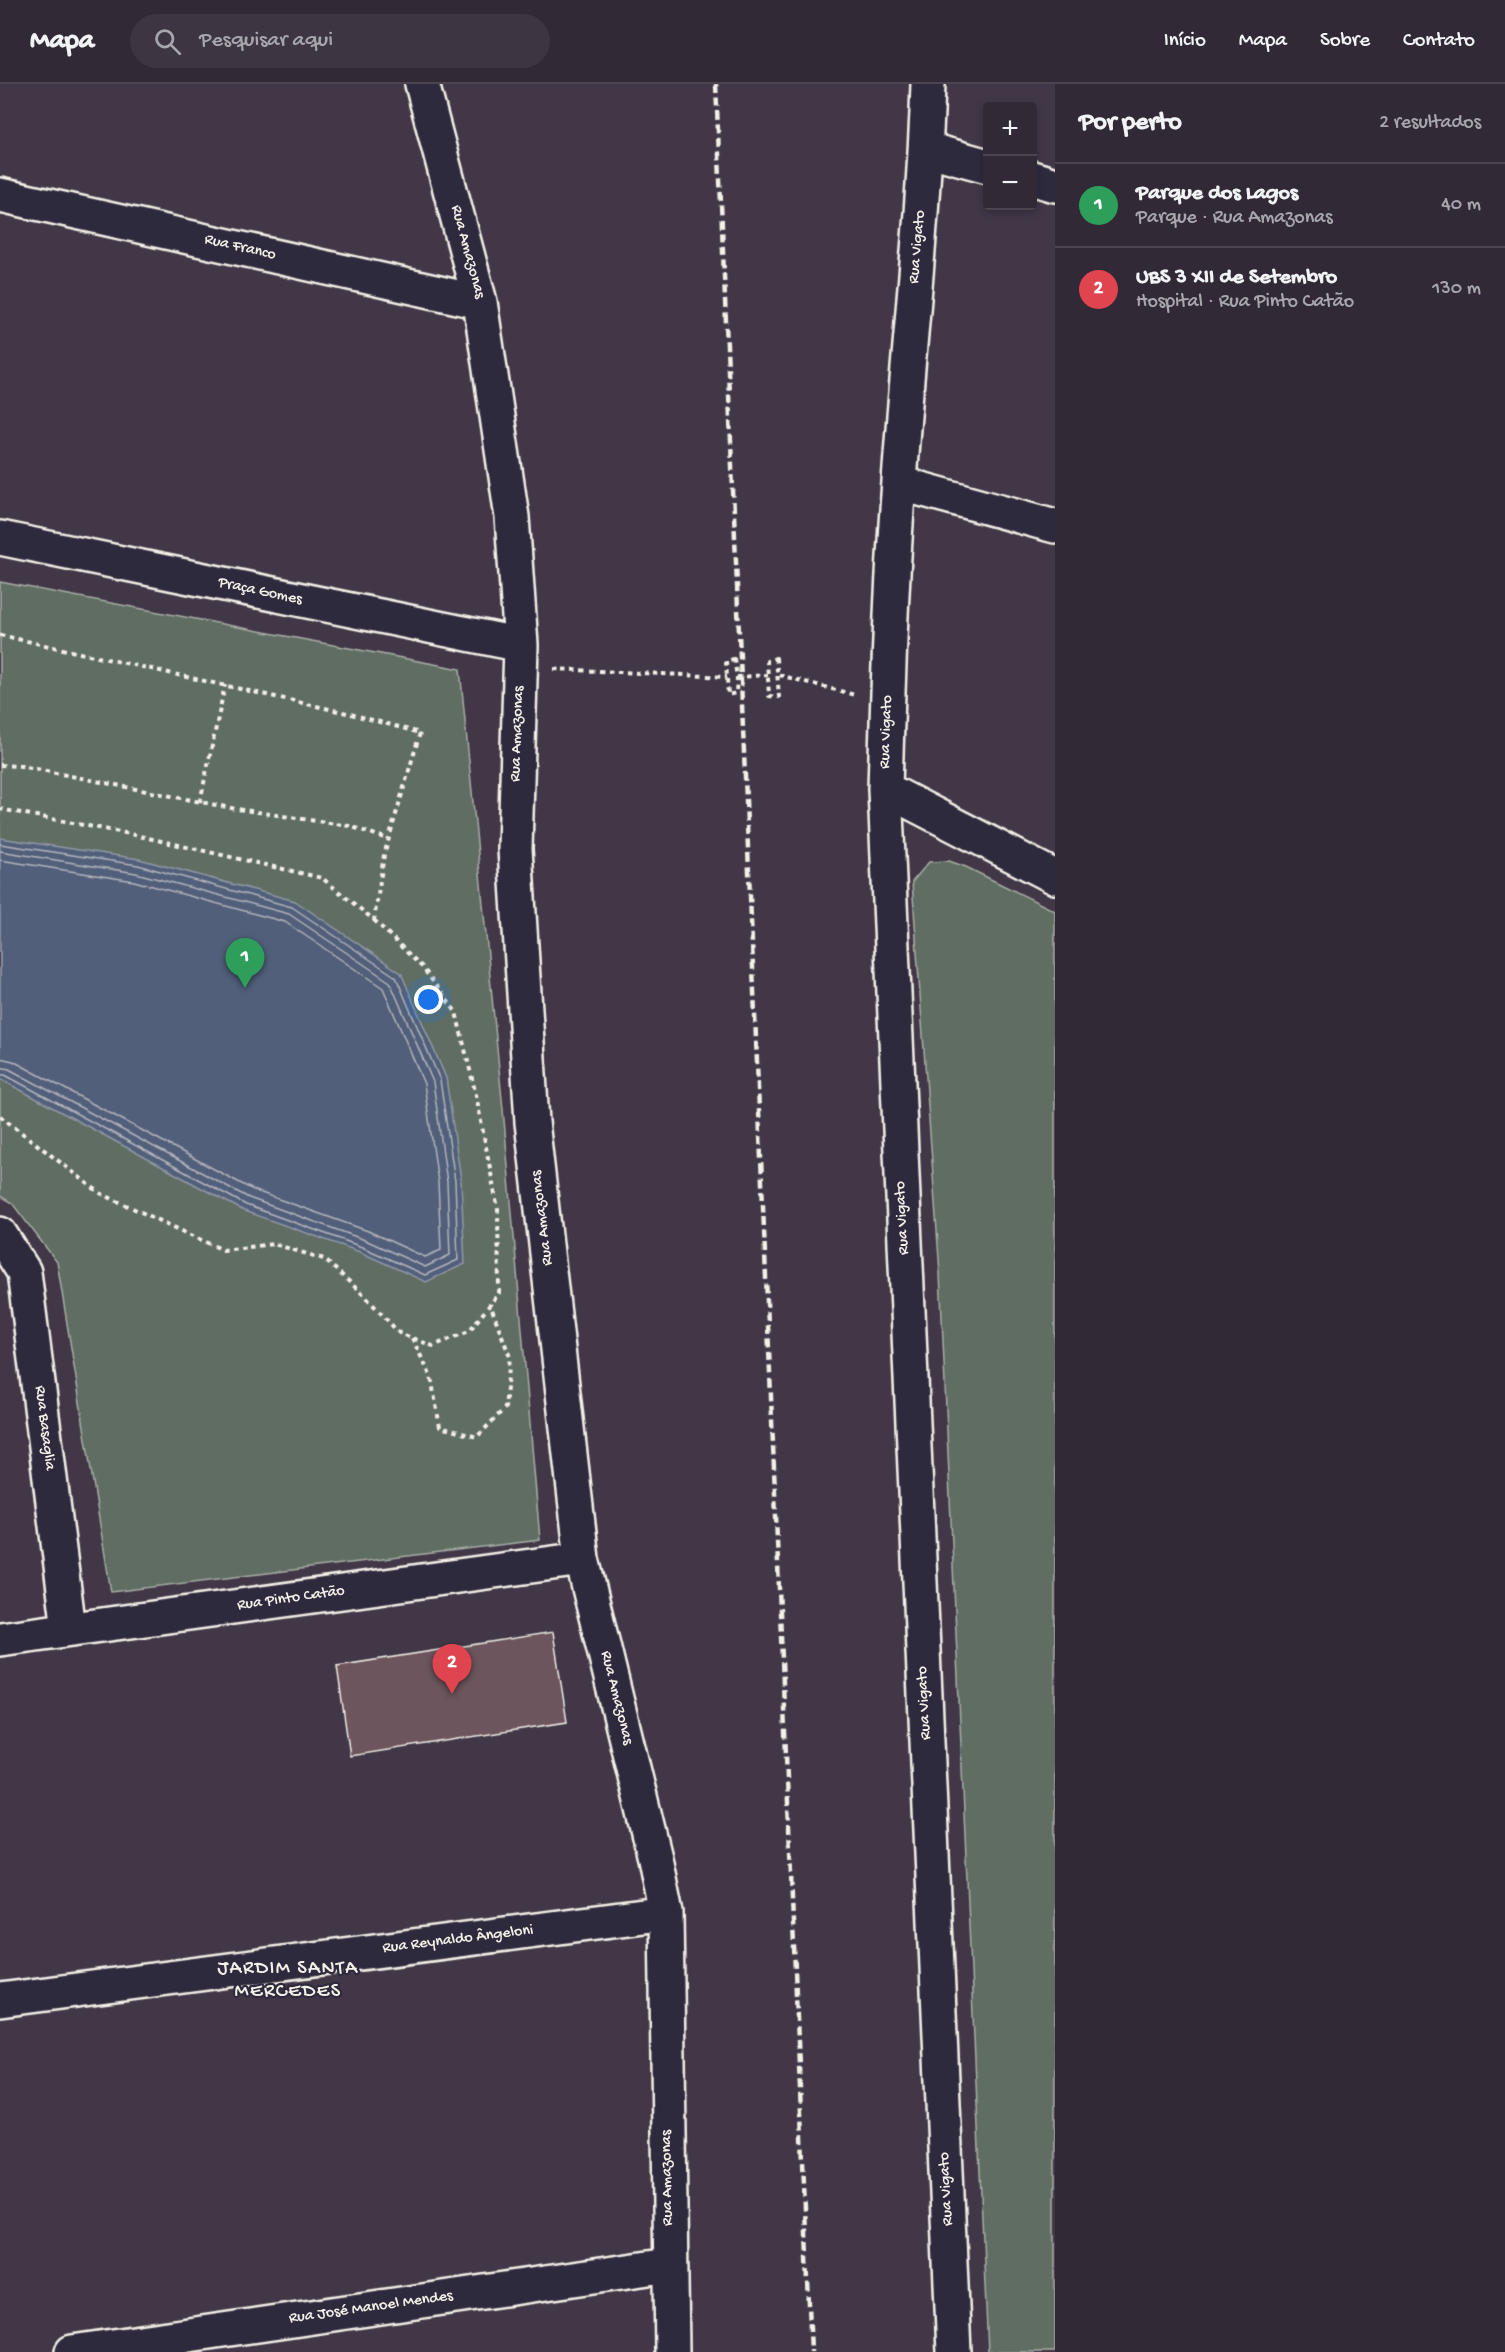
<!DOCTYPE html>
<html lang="pt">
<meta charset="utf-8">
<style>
:root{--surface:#312935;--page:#3d3541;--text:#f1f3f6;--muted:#a8a6ad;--line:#4c4550;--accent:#8abfa5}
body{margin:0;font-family:"Gochi Hand",sans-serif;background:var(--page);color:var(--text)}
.controls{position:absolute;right:18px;top:18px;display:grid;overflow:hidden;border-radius:6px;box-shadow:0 3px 9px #0003}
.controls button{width:54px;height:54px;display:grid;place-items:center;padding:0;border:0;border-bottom:2px solid var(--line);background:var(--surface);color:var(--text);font:30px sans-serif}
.you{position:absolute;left:429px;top:916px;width:21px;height:21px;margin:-15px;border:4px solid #fff;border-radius:50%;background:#1a73e8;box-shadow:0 0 0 9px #1a73e833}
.badge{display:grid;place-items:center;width:39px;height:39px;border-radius:50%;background:var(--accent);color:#fff;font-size:20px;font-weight:700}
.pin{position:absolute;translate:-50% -50px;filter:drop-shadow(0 2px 3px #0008)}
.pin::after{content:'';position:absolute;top:32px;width:21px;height:18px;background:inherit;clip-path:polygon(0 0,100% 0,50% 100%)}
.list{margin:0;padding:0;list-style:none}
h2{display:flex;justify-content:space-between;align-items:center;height:78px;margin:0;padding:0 24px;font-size:26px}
h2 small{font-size:20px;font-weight:400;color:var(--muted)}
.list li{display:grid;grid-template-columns:39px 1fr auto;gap:18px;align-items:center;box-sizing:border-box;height:84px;padding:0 24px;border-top:2px solid var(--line)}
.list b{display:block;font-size:22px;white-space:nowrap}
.list p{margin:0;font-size:20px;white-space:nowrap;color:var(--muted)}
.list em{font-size:20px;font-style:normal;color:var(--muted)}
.icon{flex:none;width:33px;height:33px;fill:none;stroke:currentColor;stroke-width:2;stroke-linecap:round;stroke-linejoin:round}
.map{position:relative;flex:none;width:1055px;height:2268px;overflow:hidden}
header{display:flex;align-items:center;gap:36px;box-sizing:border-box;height:84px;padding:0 30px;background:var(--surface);border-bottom:2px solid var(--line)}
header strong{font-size:28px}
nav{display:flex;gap:33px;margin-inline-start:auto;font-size:21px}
.search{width:420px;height:54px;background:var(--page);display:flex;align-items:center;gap:15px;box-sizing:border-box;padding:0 21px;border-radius:33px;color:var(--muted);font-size:22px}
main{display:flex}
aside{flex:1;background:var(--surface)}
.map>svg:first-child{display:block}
.green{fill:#5f6d63;stroke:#aaafa6;stroke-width:1.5}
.water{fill:#515e7a;stroke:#9299a6;stroke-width:1.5}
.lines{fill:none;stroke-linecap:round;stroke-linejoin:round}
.shore{stroke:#b3b6bc;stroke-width:1.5}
.building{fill:#6c545d;stroke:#f4f1e8;stroke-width:1.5}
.minor-casing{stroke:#f4f1e8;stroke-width:38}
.path{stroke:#f4f1e8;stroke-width:4;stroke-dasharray:4.5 4.5;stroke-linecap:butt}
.minor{stroke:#2f2a3d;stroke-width:33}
.rail{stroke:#f4f1e8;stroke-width:4.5;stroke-dasharray:9 4.5;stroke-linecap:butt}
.labels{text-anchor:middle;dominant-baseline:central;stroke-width:4.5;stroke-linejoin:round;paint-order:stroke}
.street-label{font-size:16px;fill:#f4f1e8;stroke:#2f2a3d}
.quarter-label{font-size:20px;letter-spacing:1.5px;fill:#f4f1e8;stroke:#2f2a3d}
</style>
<header>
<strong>Mapa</strong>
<div class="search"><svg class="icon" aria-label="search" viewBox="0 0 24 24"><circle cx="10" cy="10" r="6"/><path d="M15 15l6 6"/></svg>Pesquisar aqui</div>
<nav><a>Início</a><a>Mapa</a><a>Sobre</a><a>Contato</a></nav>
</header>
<main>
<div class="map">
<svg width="1055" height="2268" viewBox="0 0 1055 2268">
<rect width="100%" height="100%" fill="#413747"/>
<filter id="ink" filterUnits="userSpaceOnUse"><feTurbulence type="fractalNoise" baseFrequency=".0167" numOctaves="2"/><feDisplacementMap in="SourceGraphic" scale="12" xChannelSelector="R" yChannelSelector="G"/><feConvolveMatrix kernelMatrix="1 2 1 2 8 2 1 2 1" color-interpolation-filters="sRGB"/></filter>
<g filter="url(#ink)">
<path class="green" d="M0,498l460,87 44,451 36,420 -429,52 -54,-330 -45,-59 -12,-7z
M949,777l17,6 89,44v1441h-67l-48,-1079 -28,-391 17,-20z"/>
<path class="water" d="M0,754l139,21 156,42 106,72 45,105 15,102 4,84 -39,18 -66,-30 -116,-41 -244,-132z"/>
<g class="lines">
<path class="shore" d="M0,760l138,21 154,42 104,70 44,103 15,101 3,79 -33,15 -63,-28 -116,-42 -241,-130h-5
M0,767l136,22 153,41 101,68 43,100 14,100 3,73 -25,12 -60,-27 -116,-42 -240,-129 -9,-2
M0,776l134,21 151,41 98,66 41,96 14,98 3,68 -16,7 -57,-26 -115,-41 -240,-129 -13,-3"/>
</g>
<path class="building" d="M553,1548l14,90 -217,34 -13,-90z"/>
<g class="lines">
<defs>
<path id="minor" d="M422,0l58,218 32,215 9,128 -6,204 17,273 50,437 73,299 11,55 6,439
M928,0c-4,133 -20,265 -29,398 -8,102 -11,205 -14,307l69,1563
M926,65l62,17
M1032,94l23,7
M0,111l480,107
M899,399l156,43
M0,454l521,107
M885,705l170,88
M0,1150l24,38 45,357
M0,1555l582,-80
M0,1916l666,-87
M72,2268l597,-87"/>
</defs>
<use href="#minor" class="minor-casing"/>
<path class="path" d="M0,551l347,78 73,20 -36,122 -10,65 -52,-42 -187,-43 -135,-26
M776,574l3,39 -10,-1 -2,-35z
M734,575l3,18 -1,16 -8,2 -2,-34z
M554,585l173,8
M779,591l76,20
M737,593l31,-2
M0,681l21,1 210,42 118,18 39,13
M200,718l25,-117
M0,1032l100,77 123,57 51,-6 50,15 42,38 33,36 34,13 36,-15 30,-38 -1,-83 -22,-115 -20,-83 -34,-45 -48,-47
M412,1254l19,39 9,50 37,10 28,-29 5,-51 -20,-53"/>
<use href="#minor" class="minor"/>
<path class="rail" d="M716,0l95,2268"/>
</g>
</g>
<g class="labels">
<g class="street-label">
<text transform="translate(918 163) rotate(-85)">Rua Vigato</text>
<text transform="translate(240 164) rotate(13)">Rua Franco</text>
<text transform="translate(467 168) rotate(75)">Rua Amazonas</text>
<text transform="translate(260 508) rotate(12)">Praça Gomes</text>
<text transform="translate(887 648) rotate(-88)">Rua Vigato</text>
<text transform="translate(518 650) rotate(-88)">Rua Amazonas</text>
<text transform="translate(543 1134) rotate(-97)">Rua Amazonas</text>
<text transform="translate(903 1134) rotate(-93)">Rua Vigato</text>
<text transform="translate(44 1344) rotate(83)">Rua Basaglia</text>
<text transform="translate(291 1515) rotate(-8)">Rua Pinto Catão</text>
<text transform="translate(616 1614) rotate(76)">Rua Amazonas</text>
<text transform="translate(925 1619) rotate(-93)">Rua Vigato</text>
<text transform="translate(458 1856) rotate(-7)">Rua Reynaldo Ângeloni</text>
<text transform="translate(668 2094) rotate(-91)">Rua Amazonas</text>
<text transform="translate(947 2105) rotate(-93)">Rua Vigato</text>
<text transform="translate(371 2224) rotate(-8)">Rua José Manoel Mendes</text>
</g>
<g class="quarter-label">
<text x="288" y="1885">JARDIM SANTA<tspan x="288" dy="23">MERCEDES</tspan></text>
</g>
</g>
</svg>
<div class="controls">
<button>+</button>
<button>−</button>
</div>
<div class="you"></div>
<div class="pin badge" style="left:245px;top:904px;background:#2e9e5b">1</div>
<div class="pin badge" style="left:452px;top:1610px;background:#e0444e">2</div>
</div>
<aside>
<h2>Por perto<small>2 resultados</small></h2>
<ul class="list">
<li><span class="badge" style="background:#2e9e5b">1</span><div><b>Parque dos Lagos</b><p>Parque · Rua Amazonas</p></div><em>40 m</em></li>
<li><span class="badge" style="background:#e0444e">2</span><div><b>UBS 3 XII de Setembro</b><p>Hospital · Rua Pinto Catão</p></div><em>130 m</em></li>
</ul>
</aside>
</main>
